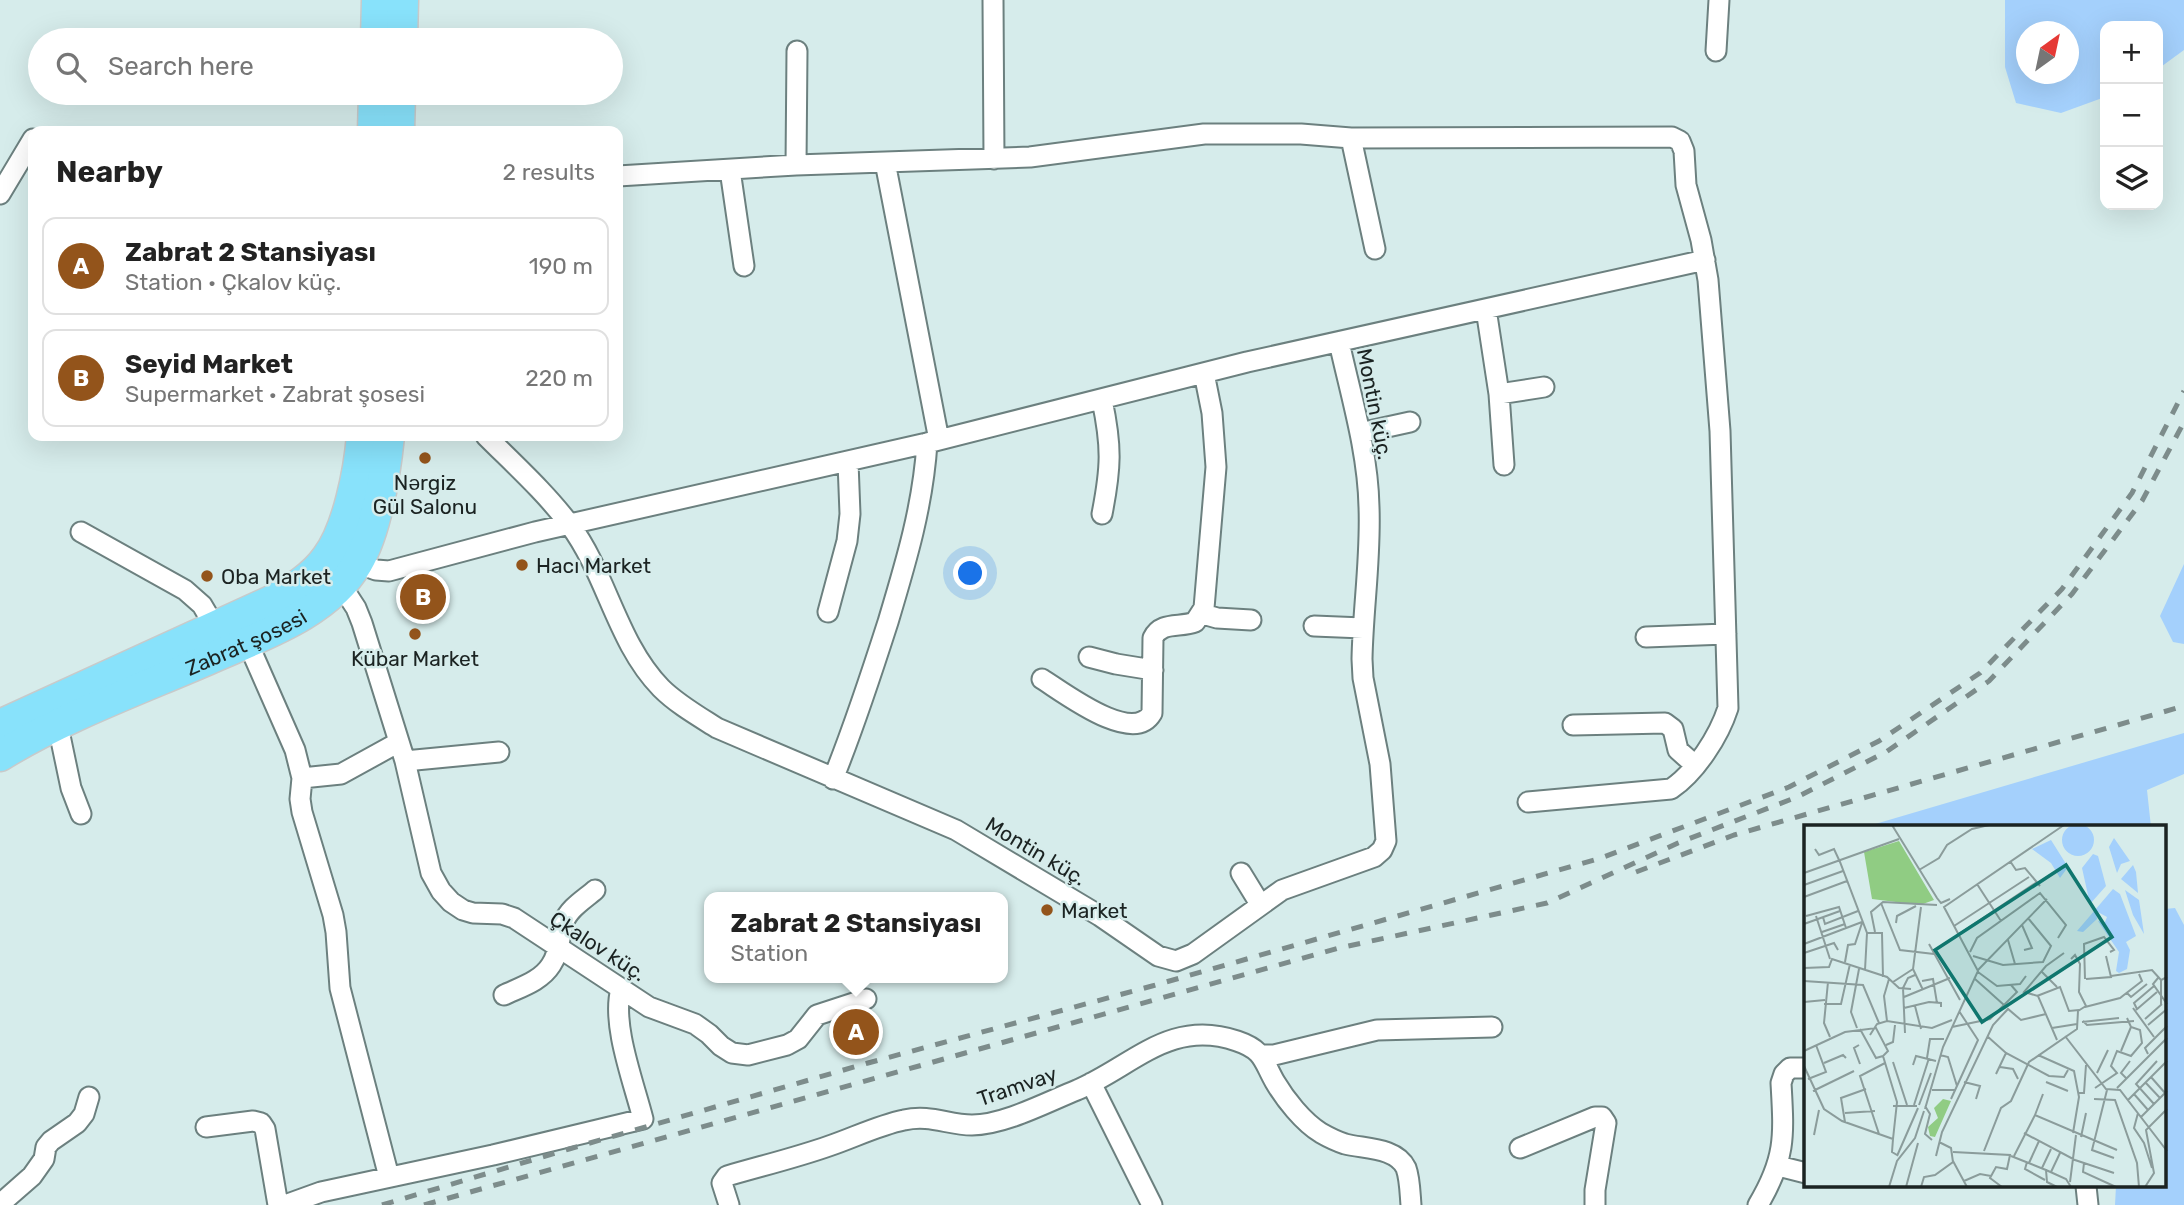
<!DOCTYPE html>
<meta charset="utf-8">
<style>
:root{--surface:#fff;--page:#f6f6f6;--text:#222;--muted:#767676;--line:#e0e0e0;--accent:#93541b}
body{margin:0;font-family:Rubik,sans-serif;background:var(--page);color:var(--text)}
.controls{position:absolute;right:21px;top:21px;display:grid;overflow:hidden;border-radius:14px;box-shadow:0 7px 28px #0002}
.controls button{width:63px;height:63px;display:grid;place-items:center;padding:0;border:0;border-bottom:2px solid var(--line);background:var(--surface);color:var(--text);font:35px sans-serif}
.compass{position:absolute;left:2016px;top:21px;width:63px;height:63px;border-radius:50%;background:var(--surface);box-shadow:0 7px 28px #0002;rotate:33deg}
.you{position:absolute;left:971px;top:574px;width:24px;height:24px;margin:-18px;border:5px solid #fff;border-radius:50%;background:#1a73e8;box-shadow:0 0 0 10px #1a73e833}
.badge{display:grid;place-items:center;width:46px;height:46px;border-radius:50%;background:var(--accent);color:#fff;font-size:23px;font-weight:700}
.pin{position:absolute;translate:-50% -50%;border:4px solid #fff;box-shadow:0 2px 7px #0006}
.popup{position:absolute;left:704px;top:892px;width:304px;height:91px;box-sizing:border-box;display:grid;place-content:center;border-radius:14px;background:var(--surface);filter:drop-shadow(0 2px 5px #0005);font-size:23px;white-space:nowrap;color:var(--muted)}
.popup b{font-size:26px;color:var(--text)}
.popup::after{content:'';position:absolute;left:50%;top:100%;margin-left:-14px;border:14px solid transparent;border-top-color:var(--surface)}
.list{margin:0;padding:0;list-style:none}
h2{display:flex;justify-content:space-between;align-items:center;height:91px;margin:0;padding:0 28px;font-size:30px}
h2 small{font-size:23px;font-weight:400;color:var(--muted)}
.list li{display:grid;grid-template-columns:46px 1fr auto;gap:21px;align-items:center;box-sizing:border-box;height:98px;margin:0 14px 14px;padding:0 14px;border:2px solid var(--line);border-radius:14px}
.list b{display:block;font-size:26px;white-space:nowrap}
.list p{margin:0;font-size:23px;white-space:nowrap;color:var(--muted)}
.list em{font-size:23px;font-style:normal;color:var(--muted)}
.icon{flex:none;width:38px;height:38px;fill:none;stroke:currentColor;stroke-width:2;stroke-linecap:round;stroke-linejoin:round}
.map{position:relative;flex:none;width:2184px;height:1205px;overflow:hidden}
.search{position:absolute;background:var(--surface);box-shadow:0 7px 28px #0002;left:28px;top:28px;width:595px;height:77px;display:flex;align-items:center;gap:18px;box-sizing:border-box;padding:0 24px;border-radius:38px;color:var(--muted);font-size:26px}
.panel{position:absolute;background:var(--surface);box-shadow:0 7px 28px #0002;left:28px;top:126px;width:595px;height:315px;border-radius:14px}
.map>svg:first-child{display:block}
.water{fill:#a4d0fc;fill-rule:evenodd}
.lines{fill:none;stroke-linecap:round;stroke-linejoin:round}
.street-casing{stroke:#6c807f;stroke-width:23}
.primary-casing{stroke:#c8caca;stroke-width:33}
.street{stroke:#fff;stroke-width:19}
.primary{stroke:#88e2fb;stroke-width:30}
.rail{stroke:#7d8c8b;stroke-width:5;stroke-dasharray:12 12;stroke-linecap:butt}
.poi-dot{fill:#93541b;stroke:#d6eceb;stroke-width:2.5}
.labels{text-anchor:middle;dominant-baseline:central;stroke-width:5;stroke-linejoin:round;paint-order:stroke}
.street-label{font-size:21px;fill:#1b2322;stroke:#d6eceb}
.poi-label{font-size:21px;fill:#1b2322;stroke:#d6eceb;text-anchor:start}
.inset-road{fill:none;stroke:#8b9c9b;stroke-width:2}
.view{fill:#0f766e;fill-opacity:0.15;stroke:#0f766e;stroke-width:3.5}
.inset-edge{fill:none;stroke:#1b2322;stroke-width:3.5}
</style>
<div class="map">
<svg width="2184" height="1205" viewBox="0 0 2184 1205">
<rect width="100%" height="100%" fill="#d6eceb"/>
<path class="water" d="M2005,0h179v50l-26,19v-43h-53v71l-44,16 -45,-10 -11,-36zM2026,32h42v42h-42z
M2184,564v80l-11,-2 -13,-26z
M2184,733v41l-37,16 4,37h-286z
M2175,908l9,17v280h-69l1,-19h49v-277z"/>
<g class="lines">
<defs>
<path id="street" d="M993,0l1,159
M1716,51l3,-51
M1351,138l24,111
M885,162l54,278
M796,165l1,-114
M730,170l14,96
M618,176l178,-11 234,-8 174,-23h97l50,4 321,-1 8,4 4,10 2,34 15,55 7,40 12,151 8,277c-9,28 -32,64 -57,81l-143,13
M0,194l33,-55
M1486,309l13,85 5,71
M1499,394l45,-7
M1360,433l50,-11
M486,436c29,29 60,57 84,89 37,50 47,118 91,163 16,16 37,28 56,40l239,102 144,86 58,40 18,5 17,-7 89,-64 92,-33 8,-7 4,-9 -6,-77 -17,-86 -1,-19c1,-51 9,-101 7,-152 -1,-55 -18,-111 -30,-165
M1102,514c9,-46 10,-67 0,-114
M81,532l104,58 17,15 13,22
M357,563l19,7 13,1 146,-39 392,-89 320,-81 458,-102
M341,585l15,23 6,15 43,138 26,112 10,18 10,11 12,8 10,3 29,1 12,4 135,89 46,17 14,10 12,12 11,7 16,2 39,-10 11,-6 19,-24 49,-16
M828,612l19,-71 3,-27 -2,-52
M1203,614l14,4 34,2
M1314,626l49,2
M1646,637l80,-3
M247,641l48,109 7,28 -2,21 2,13 31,103 3,17 4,56 49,189
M1089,657l27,7 37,6
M1042,679c21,13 91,67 110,34l1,-75c8,-17 27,-10 42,-16l9,-14 12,-141 -4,-54 -8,-40
M1573,725l92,-2 8,6 5,21 17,15
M58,726l13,62 10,26
M405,761l94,-9
M302,778l39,-4 58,-32
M833,779c21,-52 38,-104 55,-157 18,-60 35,-116 39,-179
M1241,873l19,31
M504,995c17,-8 37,-14 47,-30 9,-13 8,-29 13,-43 5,-14 21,-23 31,-32
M1262,1055h12l103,-25 115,-3
M1091,1083l61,122
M206,1127l47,-6 8,2 4,6 13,76
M1520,1148l75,-31h7l4,6 -11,67v15
M1778,1166l28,7
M2086,1186l2,19
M0,1204l32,-28 12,-17 2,-12 5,-6 26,-18 7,-9 5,-17
M285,1205l36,-13 172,-37 150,-36c-9,-36 -32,-95 -22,-130
M729,1205l-7,-22 5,-7c34,-10 68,-18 102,-30 24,-8 50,-21 75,-26 26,-6 44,5 68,5 32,0 75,-23 105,-35 56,-24 93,-72 160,-49 27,9 26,20 38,41 10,17 28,40 46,51 7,4 15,8 24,11 19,5 51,3 61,24 4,11 4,26 5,37
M1758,1205c28,-47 26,-69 23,-122l3,-9 6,-6h16"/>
<g id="primary">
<path d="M376,40l1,-40"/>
<path d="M402,40l1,-40"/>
<path d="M373,131l1,-38"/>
<path d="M399,131l1,-38"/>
<path d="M0,725l271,-124c21,-12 42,-24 56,-44 21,-28 32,-86 35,-121"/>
<path id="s1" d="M0,756c61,-38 140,-67 207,-96 51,-23 120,-45 150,-96 20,-34 28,-89 32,-128"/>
</g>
</defs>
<use href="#street" class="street-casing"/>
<use href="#primary" class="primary-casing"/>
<use href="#street" class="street"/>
<use href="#primary" class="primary"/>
<path class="rail" d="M1636,872l98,-37 450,-129
M382,1205l187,-56 299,-86 284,-77 449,-128 188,-71 90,-46 101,-68 82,-84 70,-96 52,-102
M424,1205l915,-257 208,-45 131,-60 119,-46 89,-45 103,-71 83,-87 70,-93 42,-79"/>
</g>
<g class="poi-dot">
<circle cx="425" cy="458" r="7"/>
<circle cx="522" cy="565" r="7"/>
<circle cx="207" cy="576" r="7"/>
<circle cx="415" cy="634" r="7"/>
<circle cx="1047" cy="910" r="7"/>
</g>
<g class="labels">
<g class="street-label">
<text transform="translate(1375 404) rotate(79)">Montin küç.</text>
<text stroke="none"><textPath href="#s1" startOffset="271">Zabrat şosesi</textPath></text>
<text transform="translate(1036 851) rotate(31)">Montin küç.</text>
<text transform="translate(598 946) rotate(33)">Çkalov küç.</text>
<text transform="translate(1017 1086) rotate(-19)">Tramvay</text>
</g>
<g class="poi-label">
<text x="425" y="482" text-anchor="middle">Nərgiz<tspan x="425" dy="24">Gül Salonu</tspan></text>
<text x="536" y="565">Hacı Market</text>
<text x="221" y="576">Oba Market</text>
<text x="415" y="658" text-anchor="middle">Kübar Market</text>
<text x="1061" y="910">Market</text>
</g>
</g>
<g transform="translate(1804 825)">
<rect width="362" height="362" fill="#d6eceb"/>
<path d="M95,16l35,59 -14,5 -48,-6 -8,-47zM139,274l8,2 -16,36 -5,-1 -2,-9 10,-9 -4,-10z" fill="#90cc83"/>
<path d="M258 15a16 16 0 1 1 32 0a16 16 0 1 1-32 0ZM310,13l16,23 -9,3 -4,9 -8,-26zM247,15l17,27 -8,11 -9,-15 -19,-14zM289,29l5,2 8,30 -16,18 -8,-36zM329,40l3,7 2,21 -17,-14zM309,64l7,5 16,42 -10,6 4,8 -3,19 -8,4 -3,-2 3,-19 -21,-31 7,1 2,-5 -11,-6 1,8 -14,13 -6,-1zM321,65l14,10 5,34 -11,-19z" fill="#a4d0fc"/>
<path class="inset-road" d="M88,0l45,73 4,5 9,-4M11,24l4,6 15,-6 6,13 27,71 -2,37M206,36l6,9 9,-2 15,18M115,45l20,-12 8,-13 25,-16 17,-4M0,48l95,-34M173,59l24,37M0,60l39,-14M0,72l43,-16M77,78l19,47 34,4M117,82l-8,62 10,21M2,91l33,-9 7,21M12,91l14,43M19,92l2,7 33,-13M92,98l1,-7 19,-10M0,99l36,-13M218,100l10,23 -8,2M150,101l75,-49M18,107l23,-8M71,107l-4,-20 12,-10 54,3M63,108h15l1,44M155,109l78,-52M204,115l7,24M0,119l58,-22M125,119l31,56M166,127l7,-14 63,-45 26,32 -8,13M0,128l30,-10 4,7M169,131l30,9 40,-3 8,-16 -23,-28M41,137l3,-17 7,-1 7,-21M0,143l25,-1 3,-8 55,18 12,11 12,1M174,145l69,-71M174,147l19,14 23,-2 6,-8M238,147l15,15M307,151l41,-6 9,10M354,153l-5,6 14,20M171,154l29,26M281,154l-1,-35 20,-7 10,13 -4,2M282,154l25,-2 -5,-21M0,156l59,4 16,38M118,156l11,-2 4,24M24,157l-4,41 6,14M89,157l20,-13M323,168l4,4 16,-13M233,171l23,-9 9,24 10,-1M100,172l46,-19M0,177l21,-2M20,179h17l9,-40M357,180v-25l6,-3M111,181l6,23M281,182l35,-9 22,-17 -3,-7M100,183l25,-6 12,1v4M329,183l21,29M333,184l-3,-6 20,-17M332,185l21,-18M341,194l17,-15M83,196l-3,-25 5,-17M279,196l4,4 47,-4M278,197l37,-4M344,200l19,-16M148,202l38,-8 27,-27 -6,-7M53,203l-6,-16 8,-43M248,203l25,-4M56,204l16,29 7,-2M101,208l-2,-45 5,-10 7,-3M66,210l7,-11 10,-3 45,7 20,-8M183,211l19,17 43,23 15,1 4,-7M261,211l41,53 14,1 47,61M253,215l-19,-44 -14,-4 22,-26 18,-13M55,220l-5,3 6,16M82,220l7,-3 2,-17M0,226l41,-19 31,-4 12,23 -5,5 14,46 -4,37M317,226l10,-24M344,229l-3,-6 22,-22M136,230l8,2 9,29M234,230l36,16 5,26 -6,36M123,233l3,-19h14M89,237l14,43M20,238l19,-8 3,3M109,240l3,-9 20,5M0,241l20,43 18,12 51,18 -1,13 5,3M196,242l13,2 5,10M293,248l11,-23M192,249l10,-21M347,252l14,16M4,254l18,-7 -10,-27M323,254l-6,-6 9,-12M160,257l16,4 -4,13M242,257l22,9M341,257l15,16M291,263l22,-15 -6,-7 6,-15 14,5 11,-13 -2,-13 -9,-3 -4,-9M313,263l50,-50M128,265h23M303,265l-15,60 22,8M9,266l41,-20M274,268h6l2,-28M330,269l14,16M147,274l27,-59 -19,-29M290,274l21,1 22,63 2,24M324,275l39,-39M350,279l-18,-20 21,-23M110,280l15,-47M115,280l12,-32M89,281h24M121,281l5,8 -5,20 7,6M121,284l18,-62 35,-76 -34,-64 120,-82M41,288l30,-2M334,288l-4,15 10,15 8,25M231,290l8,-21M337,292l26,-26M41,297l-4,-24 25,-9M220,308l51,27 39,13M75,309l-19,-58 25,-13M10,310l5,-25M277,312l5,-24M180,326l17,-43 10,-7 18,-39 48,-33 1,-18 8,-5 -7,-14 1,-28 -5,-9 -4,4M149,327l57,3 -3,14 -11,-2 -6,11 12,9M93,331l21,-48M132,331l6,-24 51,-107 15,-16 13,11 25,-6M207,331l35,14 1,12 10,5M210,331l21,-41 82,35M149,336l14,26M223,337l-2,7 20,11M225,338l10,-22M280,338l-1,9 33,15M238,343l9,-19M242,345l20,9 5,8M247,347l9,-19M160,356l16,-7 11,2M266,357l6,-47M85,362l8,-26 18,-23 9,-27M102,362l12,-44M117,362l3,-10 11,-2 18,-13 -2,-14 -12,-6M341,362l9,-14 -8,-43 21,-21"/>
<path class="view" d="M262,40l46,72 -130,85 -47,-72z"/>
<rect width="362" height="362" class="inset-edge"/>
</g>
</svg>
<div class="controls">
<button>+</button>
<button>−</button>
<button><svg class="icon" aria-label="layers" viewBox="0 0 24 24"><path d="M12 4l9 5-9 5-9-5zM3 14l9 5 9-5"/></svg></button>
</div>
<svg class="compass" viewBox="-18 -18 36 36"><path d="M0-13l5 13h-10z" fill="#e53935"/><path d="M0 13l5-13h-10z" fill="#767676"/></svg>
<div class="you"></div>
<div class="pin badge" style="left:856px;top:1032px">A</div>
<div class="popup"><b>Zabrat 2 Stansiyası</b>Station</div>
<div class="pin badge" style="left:423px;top:597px">B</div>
<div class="search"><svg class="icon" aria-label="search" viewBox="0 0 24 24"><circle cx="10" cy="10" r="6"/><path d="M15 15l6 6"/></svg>Search here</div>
<section class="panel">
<h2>Nearby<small>2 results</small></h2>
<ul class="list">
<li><span class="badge">A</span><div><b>Zabrat 2 Stansiyası</b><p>Station · Çkalov küç.</p></div><em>190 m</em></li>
<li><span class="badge">B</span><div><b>Seyid Market</b><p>Supermarket · Zabrat şosesi</p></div><em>220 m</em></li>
</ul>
</section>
</div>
